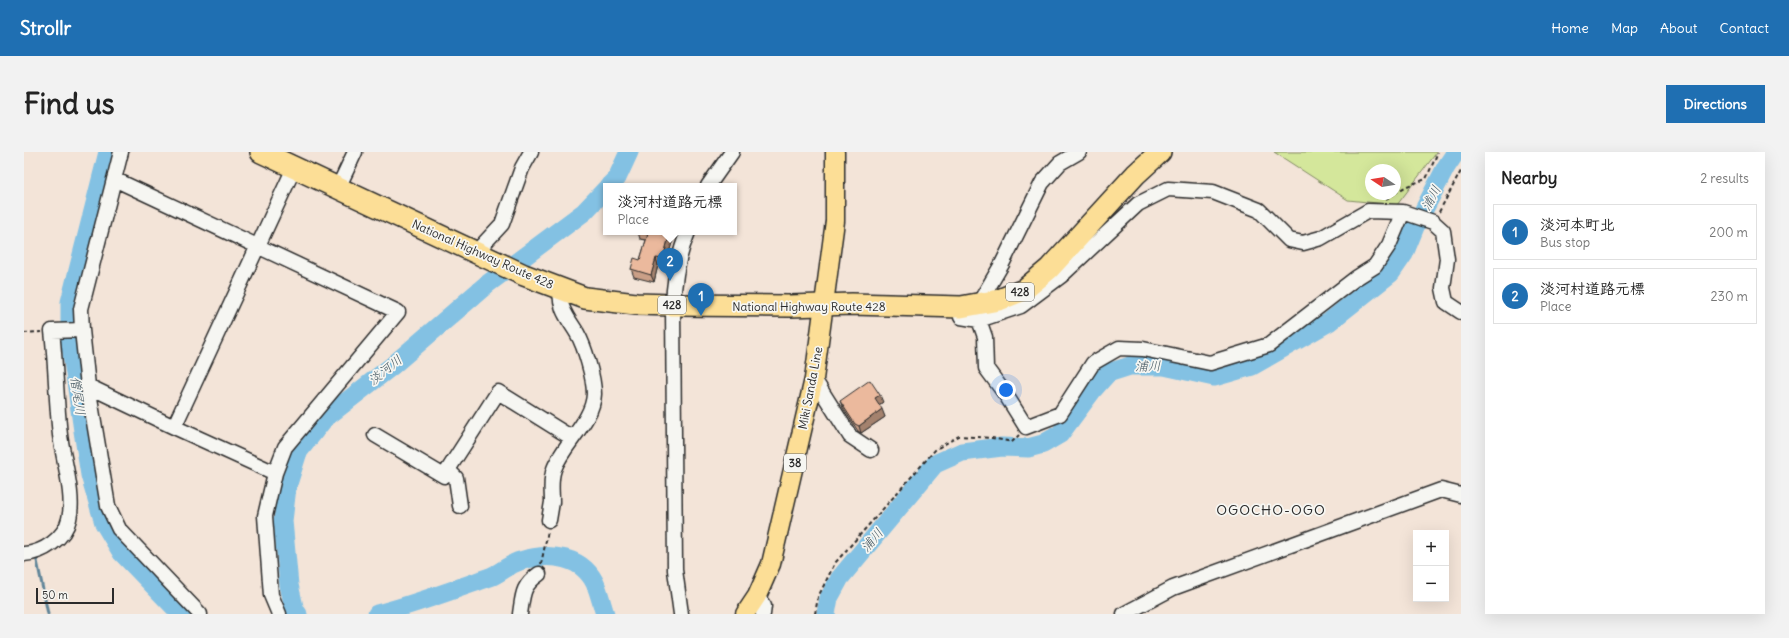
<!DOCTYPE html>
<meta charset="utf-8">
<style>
:root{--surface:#fff;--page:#f2f2f2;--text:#222;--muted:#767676;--line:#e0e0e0;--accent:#1f6fb2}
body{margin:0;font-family:Delius,"Klee One",sans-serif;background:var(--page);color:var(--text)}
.controls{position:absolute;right:12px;bottom:12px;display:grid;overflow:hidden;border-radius:0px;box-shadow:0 4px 16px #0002}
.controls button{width:36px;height:36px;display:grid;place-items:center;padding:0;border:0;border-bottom:1px solid var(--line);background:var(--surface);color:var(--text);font:20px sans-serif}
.compass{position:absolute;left:1341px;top:12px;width:36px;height:36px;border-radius:50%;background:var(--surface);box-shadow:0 4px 16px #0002;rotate:282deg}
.scale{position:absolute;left:12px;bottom:10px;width:78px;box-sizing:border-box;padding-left:4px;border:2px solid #2b2b2b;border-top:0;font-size:11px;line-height:14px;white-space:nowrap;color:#2b2b2b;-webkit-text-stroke:3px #f6f6f2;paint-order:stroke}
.you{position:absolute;left:982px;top:238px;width:14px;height:14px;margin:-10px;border:3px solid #fff;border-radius:50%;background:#1a73e8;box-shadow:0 0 0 6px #1a73e833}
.badge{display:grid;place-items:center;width:26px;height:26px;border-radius:50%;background:var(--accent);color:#fff;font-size:13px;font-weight:700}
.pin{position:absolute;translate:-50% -33px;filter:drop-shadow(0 1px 2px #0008)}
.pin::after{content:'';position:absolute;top:21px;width:14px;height:12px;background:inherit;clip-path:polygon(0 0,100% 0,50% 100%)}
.popup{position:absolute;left:579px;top:31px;width:134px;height:52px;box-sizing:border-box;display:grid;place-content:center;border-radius:0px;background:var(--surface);filter:drop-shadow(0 1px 3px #0005);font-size:13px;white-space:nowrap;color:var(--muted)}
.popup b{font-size:15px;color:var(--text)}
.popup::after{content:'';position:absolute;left:50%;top:100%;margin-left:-8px;border:8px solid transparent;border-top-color:var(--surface)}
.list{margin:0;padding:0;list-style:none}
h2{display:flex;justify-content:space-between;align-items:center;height:52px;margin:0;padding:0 16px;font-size:17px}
h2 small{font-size:13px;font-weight:400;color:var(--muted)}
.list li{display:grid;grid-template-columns:26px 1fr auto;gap:12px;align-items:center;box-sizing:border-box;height:56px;margin:0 8px 8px;padding:0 8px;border:1px solid var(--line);border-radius:0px}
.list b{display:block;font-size:15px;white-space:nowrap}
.list p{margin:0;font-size:13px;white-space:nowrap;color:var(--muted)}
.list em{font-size:13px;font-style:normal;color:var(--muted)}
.map{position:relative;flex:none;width:1437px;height:462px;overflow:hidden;border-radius:0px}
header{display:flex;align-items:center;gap:24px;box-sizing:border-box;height:56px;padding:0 20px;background:var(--accent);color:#fff}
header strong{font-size:19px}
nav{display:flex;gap:22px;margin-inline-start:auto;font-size:14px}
.intro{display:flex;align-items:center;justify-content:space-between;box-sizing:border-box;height:96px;padding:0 24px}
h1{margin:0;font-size:28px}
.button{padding:10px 18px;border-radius:0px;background:var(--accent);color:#fff;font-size:14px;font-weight:700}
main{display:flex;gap:24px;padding:0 24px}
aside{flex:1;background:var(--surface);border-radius:0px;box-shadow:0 4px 16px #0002}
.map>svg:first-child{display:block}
.green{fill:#d4e79b;stroke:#808963;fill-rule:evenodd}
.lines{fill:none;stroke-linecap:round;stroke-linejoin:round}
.stream{stroke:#608599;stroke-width:3}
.river{stroke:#83c1e3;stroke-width:19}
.minor-casing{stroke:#2b2b2b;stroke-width:17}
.major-casing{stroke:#2b2b2b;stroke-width:21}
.highway-casing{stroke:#2b2b2b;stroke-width:24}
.path{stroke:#2b2b2b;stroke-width:2;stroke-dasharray:4 3;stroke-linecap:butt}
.minor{stroke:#f6f6f2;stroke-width:14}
.major{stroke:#fcde96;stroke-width:18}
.highway{stroke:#fcde96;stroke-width:21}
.wall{fill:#ca9f87;stroke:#2b2b2b}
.shaded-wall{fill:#a4826e;stroke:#2b2b2b}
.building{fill:#ebb99d;stroke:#2b2b2b}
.labels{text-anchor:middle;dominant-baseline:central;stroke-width:3.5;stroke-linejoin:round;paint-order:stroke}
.shield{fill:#f6f6f2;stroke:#686867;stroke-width:1}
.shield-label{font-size:11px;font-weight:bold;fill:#2b2b2b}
.street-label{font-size:12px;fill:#2b2b2b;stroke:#f6f6f2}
.water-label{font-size:13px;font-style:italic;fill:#455862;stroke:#f6f6f2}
.quarter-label{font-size:14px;letter-spacing:1px;fill:#2b2b2b;stroke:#f6f6f2}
</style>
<header>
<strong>Strollr</strong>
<nav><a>Home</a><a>Map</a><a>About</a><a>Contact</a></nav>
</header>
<div class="intro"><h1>Find us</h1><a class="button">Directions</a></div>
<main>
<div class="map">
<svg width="1437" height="462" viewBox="0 0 1437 462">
<rect width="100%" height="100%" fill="#f3e4d8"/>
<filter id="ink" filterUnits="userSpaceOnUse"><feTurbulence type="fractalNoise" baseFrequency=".025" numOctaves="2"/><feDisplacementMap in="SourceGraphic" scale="8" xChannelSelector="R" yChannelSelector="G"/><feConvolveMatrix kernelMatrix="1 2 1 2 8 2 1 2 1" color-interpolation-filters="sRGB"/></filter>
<g filter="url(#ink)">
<path class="green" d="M1250,0h163l-40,53 -49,-5zM1347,18h24v24h-24z"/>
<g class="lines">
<path class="stream" d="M12,404l12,58"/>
<path class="river" d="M84,0l-38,150v37l13,92 7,44 14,48 18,30 59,61
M585,34l8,-8 12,-26
M274,462l-3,-3 -6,-26 -6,-64 4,-34 11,-35 26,-33 68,-53 94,-81 98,-73 22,-23
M353,462c39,-10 76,-24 113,-37 11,-4 19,-13 30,-16 29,-9 65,-6 77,27 3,8 5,17 8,26
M802,462l3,-16 11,-20 95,-114 27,-12 40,-5 26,1 15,-4 17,-10 32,-43 16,-18 22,-7h34l50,11 38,-11 77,-44 62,-49 13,-19 11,-27 31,-60 10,-15"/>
<defs>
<path id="minor" d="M97,0l-40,157 1,21 6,56 86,41 120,-259
M90,27l284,133 -113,135 -10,26 -10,43 6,79 8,19
M684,34l24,-34
M314,36l17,-36
M452,100l26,-28 20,-56 9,-16
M954,153l24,-41 40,-81 18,-20 19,-11
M937,155v10l18,3 42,-14 40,-30 77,-72 30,-15 45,3 46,18 30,30 14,3 18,-5 47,-27 35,1 30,10 10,9 4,28 -4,29 3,14 15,10
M955,168l6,17 1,31 20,27 20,32 34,-13 33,-51 26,-15 24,1 67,14 59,-18 87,-67 19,-12 14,-21 14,-33
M790,227l36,57 21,14
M64,234l20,120 11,23 81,85
M150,275l101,46
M351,283l69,41 54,-84 74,46
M424,318l8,8 4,28
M525,368c1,-6 2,-12 3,-18 0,-11 -2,-22 2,-33 9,-25 39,-48 40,-75 0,-16 -9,-47 -17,-61 -9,-15 -19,-25 -16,-44
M0,402c19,-1 41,-16 45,-35 6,-23 -6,-60 -9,-84 -4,-35 -4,-69 -8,-104l30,-1
M733,444l7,10 -1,8
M496,462c3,-20 2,-28 19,-40
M657,462l-6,-44 -2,-265c1,-25 5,-50 15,-73
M1100,462l49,-26 268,-98 20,5"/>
<path id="major" d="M721,462l12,-18 14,-32 43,-185 21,-158v-69"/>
<path id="highway" d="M237,0l263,123 61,23 51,6 37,1 117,1 62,-2 109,3 38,-7 25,-10 25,-21 87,-95 24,-22"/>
</defs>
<use href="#minor" class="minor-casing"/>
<use href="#major" class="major-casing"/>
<use href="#highway" class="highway-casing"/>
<path class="path" d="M1371,41l12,-7 19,-7 12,-27
M1362,47l8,-5
M1415,60l22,-41
M0,181l17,-1
M517,412l7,-33
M791,462l3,-17 17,-34 101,-114 23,-13 33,2 20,4 7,-7"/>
<use href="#minor" class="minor"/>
<use href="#major" class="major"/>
<use href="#highway" class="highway"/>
</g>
<path class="wall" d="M614,80h33l2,7 -8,28 -7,-2 -4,17 -20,-5 -3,-8 9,-9 6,-20 -6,-1z
M816,249l43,1 -4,3 6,12 -24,16 -3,-2 -15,-23z"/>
<path class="shaded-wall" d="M646,80l3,7 -8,28 -2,-8z
M632,106l2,7 -4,17 -3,-7z
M856,243l3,7 -6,4 -2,-8z
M858,257l3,8 -24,16 -2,-7z"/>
<path class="building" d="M617,80h29l-7,27 -7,-1 -5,17 -20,-6 3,-11 6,2 8,-26z
M846,228l10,15 -5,3 7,11 -23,17 -4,-2 -15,-23z"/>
</g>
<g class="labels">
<g class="shield">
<rect x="982" y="131" width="28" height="18" rx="3"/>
<rect x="634" y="144" width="28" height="18" rx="3"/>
<rect x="760" y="302" width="22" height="18" rx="3"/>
</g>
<g class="shield-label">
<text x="996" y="140">428</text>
<text x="648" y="153">428</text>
<text x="771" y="311">38</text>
</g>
<g class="street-label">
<text transform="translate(459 102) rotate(24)">National Highway Route 428</text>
<text x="785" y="154">National Highway Route 428</text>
<text transform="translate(786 236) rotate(-79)">Miki Sanda Line</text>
</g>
<g class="water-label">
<text transform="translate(1407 46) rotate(-62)">浦川</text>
<text transform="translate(1124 214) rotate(-1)">浦川</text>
<text transform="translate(361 218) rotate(-39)">淡河川</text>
<text transform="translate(54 244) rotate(82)">僧尾川</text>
<text transform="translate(848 388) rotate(-50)">浦川</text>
</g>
<g class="quarter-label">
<text x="1247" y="358">OGOCHO-OGO</text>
</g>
</g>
</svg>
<div class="controls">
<button>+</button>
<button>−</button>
</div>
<svg class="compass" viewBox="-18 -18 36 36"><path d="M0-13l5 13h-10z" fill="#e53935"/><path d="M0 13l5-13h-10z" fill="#767676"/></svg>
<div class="scale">50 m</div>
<div class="you"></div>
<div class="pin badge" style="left:677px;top:164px">1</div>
<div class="pin badge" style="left:646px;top:129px">2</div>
<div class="popup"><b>淡河村道路元標</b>Place</div>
</div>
<aside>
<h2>Nearby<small>2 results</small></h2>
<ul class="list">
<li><span class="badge">1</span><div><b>淡河本町北</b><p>Bus stop</p></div><em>200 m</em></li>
<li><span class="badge">2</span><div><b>淡河村道路元標</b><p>Place</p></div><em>230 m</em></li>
</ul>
</aside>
</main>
